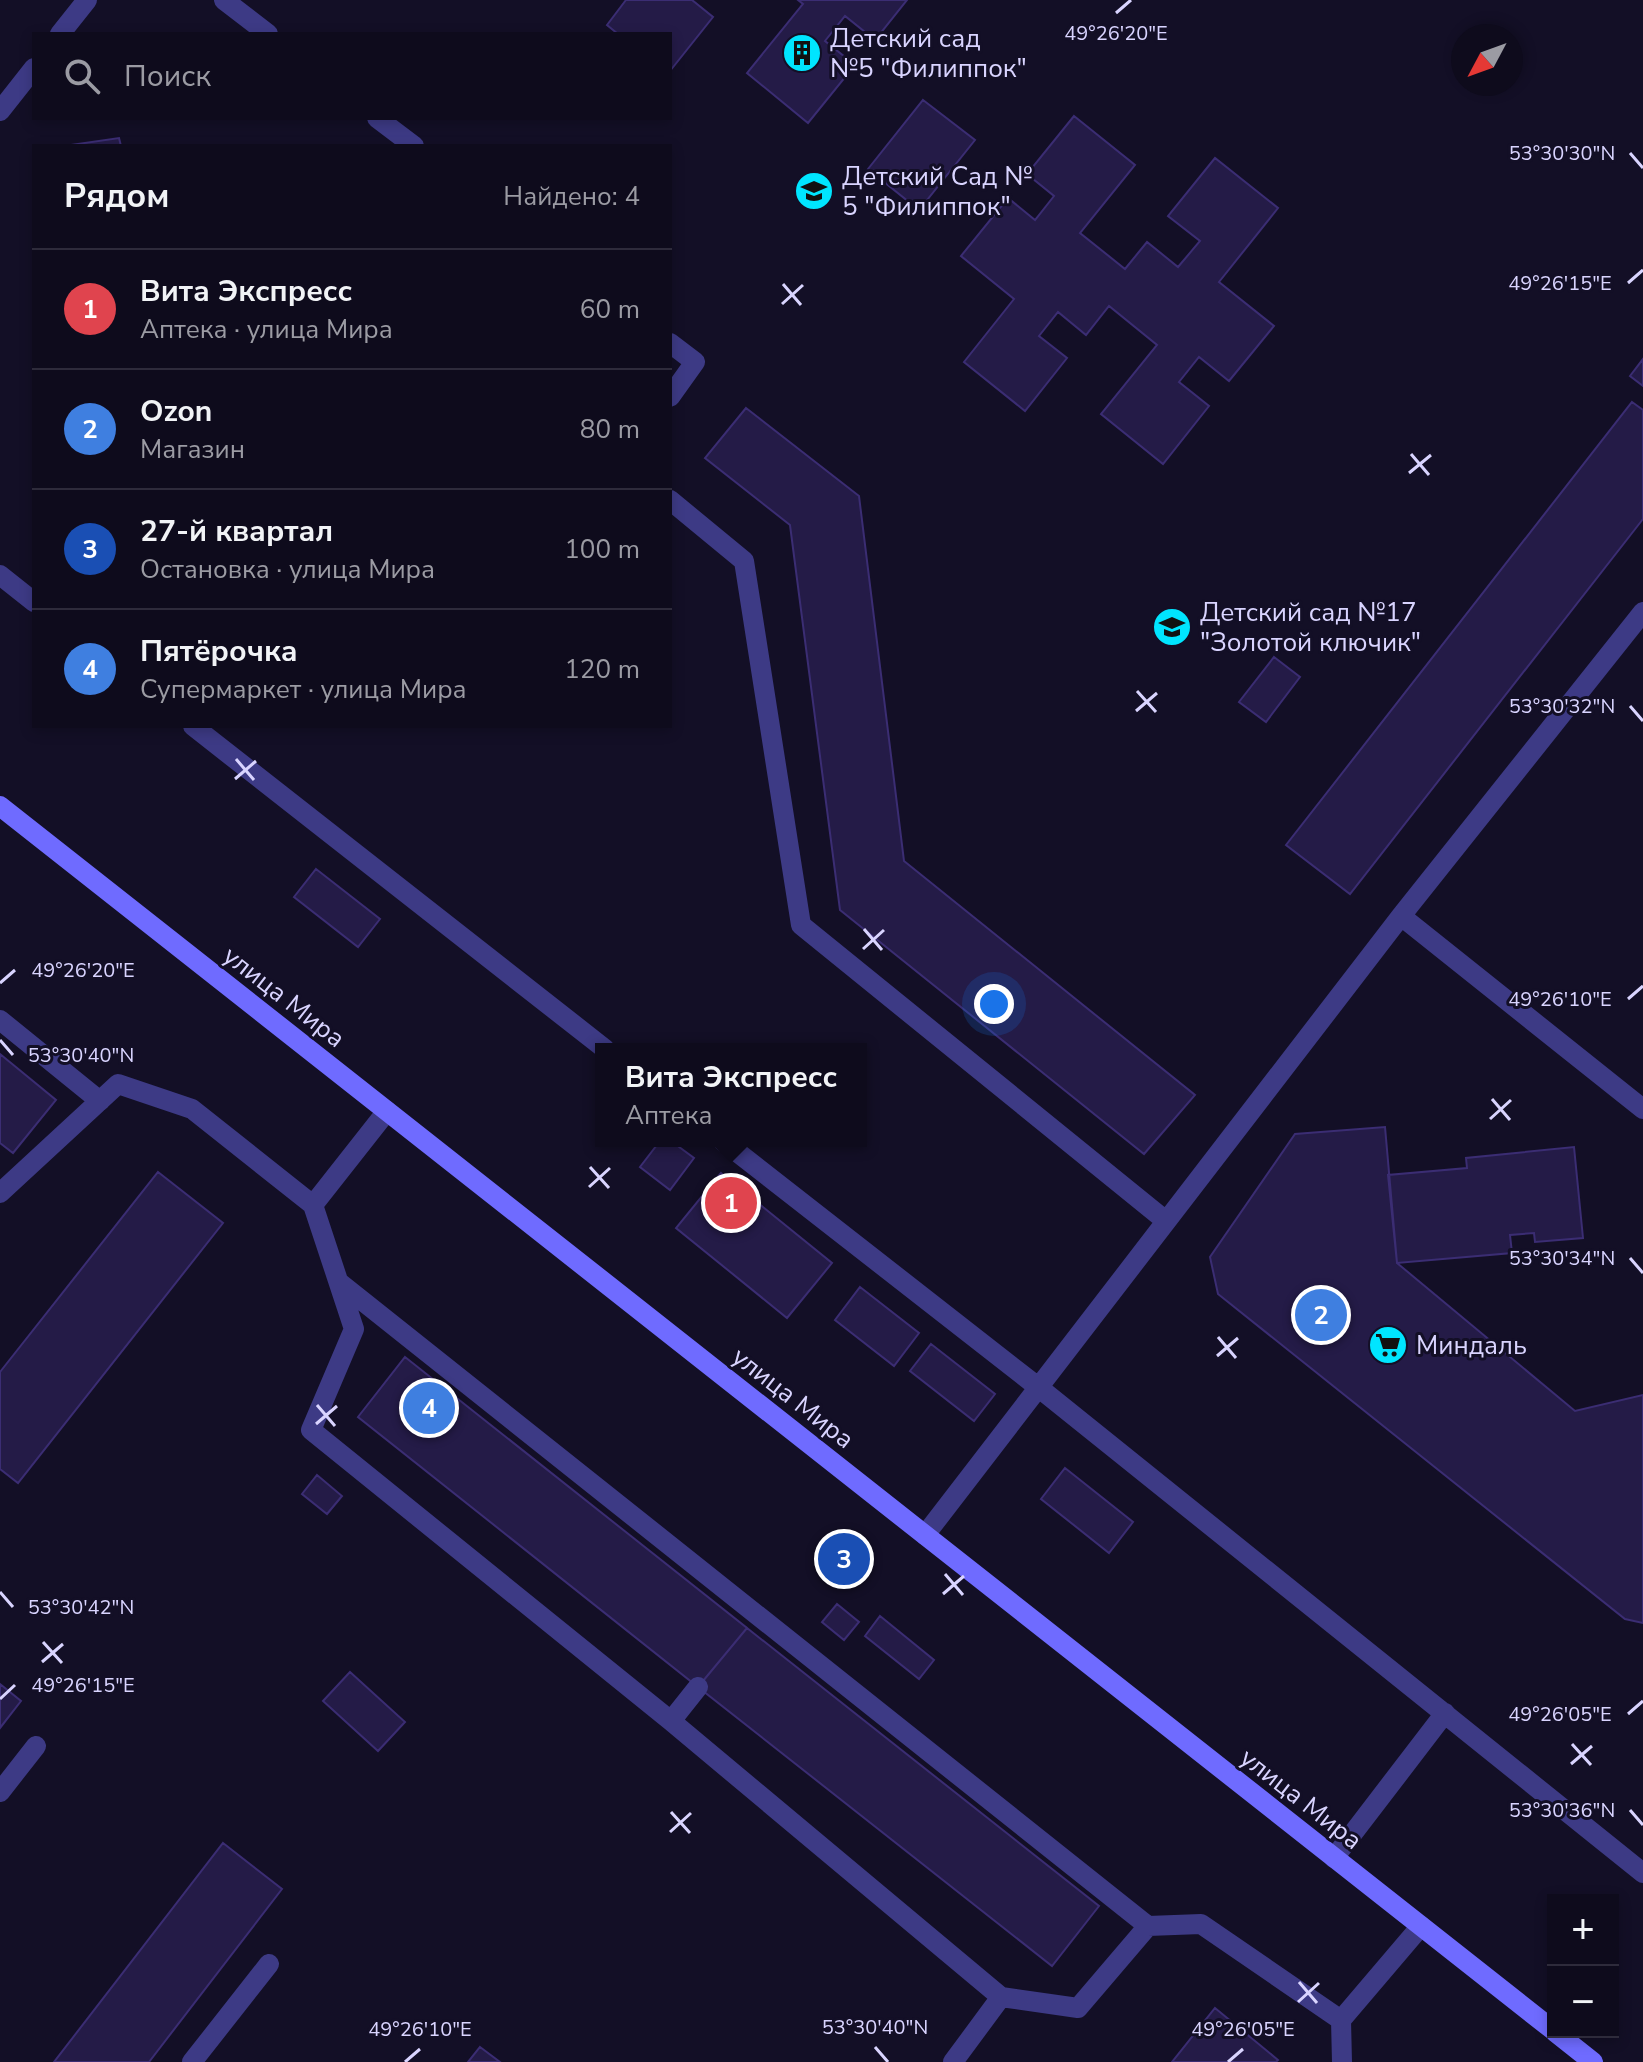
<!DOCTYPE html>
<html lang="ru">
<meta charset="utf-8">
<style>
:root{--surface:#0e0b1c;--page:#1c1929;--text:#f1f3f6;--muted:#9b9ba3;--line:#2e2b3b;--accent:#0b8043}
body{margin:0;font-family:"Nunito Sans",sans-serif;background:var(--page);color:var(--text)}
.controls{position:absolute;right:24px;bottom:24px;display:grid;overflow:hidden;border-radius:0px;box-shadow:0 4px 12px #0003}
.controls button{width:72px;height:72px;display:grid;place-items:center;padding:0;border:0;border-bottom:2px solid var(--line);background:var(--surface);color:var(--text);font:40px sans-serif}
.compass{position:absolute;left:1451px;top:24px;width:72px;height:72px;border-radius:50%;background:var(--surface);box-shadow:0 4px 12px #0003;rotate:229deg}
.you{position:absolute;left:994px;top:1004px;width:28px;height:28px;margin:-20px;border:6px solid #fff;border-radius:50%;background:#1a73e8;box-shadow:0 0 0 12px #1a73e833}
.badge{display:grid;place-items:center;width:52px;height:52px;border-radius:50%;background:var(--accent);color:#fff;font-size:26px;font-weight:700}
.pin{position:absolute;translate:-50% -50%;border:4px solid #fff;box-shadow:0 2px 8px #0006}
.popup{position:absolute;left:595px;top:1043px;width:272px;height:104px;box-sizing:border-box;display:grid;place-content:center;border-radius:0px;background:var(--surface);filter:drop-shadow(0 2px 6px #0005);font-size:26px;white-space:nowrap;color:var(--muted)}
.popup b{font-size:30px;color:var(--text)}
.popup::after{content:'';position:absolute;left:50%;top:100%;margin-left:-16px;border:16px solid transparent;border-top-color:var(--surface)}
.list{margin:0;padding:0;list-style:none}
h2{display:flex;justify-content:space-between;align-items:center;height:104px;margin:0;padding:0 32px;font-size:34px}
h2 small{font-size:26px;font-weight:400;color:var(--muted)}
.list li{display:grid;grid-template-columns:52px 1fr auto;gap:24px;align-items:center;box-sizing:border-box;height:120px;padding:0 32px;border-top:2px solid var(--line)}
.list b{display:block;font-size:30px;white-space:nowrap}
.list p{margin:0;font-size:26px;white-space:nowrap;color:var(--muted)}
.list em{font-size:26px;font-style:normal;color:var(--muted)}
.icon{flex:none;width:44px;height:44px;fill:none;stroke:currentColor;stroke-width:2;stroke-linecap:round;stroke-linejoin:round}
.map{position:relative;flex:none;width:1643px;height:2062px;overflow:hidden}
.search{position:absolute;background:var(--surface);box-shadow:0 4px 12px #0003;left:32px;top:32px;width:640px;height:88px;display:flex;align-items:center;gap:20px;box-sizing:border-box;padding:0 28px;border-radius:0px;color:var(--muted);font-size:30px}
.panel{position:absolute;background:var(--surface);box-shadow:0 4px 12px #0003;left:32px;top:144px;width:640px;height:584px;border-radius:0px}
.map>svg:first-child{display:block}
.building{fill:#241b47;stroke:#3b2d73;stroke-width:2}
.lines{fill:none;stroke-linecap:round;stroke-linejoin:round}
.lane{stroke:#3d3a85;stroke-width:20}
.secondary{stroke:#6f6bff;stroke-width:20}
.ticks{fill:none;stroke:#d9d4ff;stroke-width:3}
.labels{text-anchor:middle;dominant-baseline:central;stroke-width:6;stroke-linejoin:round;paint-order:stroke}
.poi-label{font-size:26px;fill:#d9d4ff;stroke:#130f26;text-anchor:start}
.street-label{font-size:26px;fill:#d9d4ff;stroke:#130f26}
.ticks-label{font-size:20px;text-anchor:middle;fill:#d9d4ff;stroke:#130f26;stroke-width:6;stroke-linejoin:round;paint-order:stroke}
</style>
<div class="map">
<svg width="1643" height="2062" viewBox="0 0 1643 2062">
<rect width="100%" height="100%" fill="#130f26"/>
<path class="building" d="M626,0h66l21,17 -43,54v-37h-52l-11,-9z
M798,0h109l-32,40 -30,-24 -20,25 30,24 -47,58 -61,-50 56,-69z
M923,100l52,40 -56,70 -51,-41z
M1074,116l61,49 -55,68 45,36 22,-27 31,25 22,-26 -32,-25 47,-58 63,50 -59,74 55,44 -45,55 -30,-24 -20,25 30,24 -46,58 -62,-50 56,-69 -48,-39 -23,29 -28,-23 -19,24 28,22 -42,53 -61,-49 50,-63 -53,-43 47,-58 27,22 19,-24 -27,-22z
M119,138l2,8h-57z
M1643,359v27l-13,-10z
M1632,402l11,8v109l-293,375 -64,-49z
M746,408l113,88 45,365 291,234 -51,59 -304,-244 -50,-385 -85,-67z
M1274,657l26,20 -34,45 -27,-20z
M316,869l64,50 -22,28 -64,-50z
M0,1054l56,46 -43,53 -13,-10z
M1385,1127l12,136 178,148 68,-16v228l-18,-4 -407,-325 -8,-37 85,-123z
M660,1141h11l23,17 -24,32 -30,-23z
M1574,1147l9,91 -48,4 -1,-9 -24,2 2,18 -115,10 -9,-88 79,-7 -1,-10z
M158,1172l65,51 -205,260 -18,-14v-97z
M721,1173l111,90 -45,55 -111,-90z
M860,1287l59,46 -25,33 -59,-46z
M931,1344l64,50 -21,27 -64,-50z
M405,1357l342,271 -49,59 -340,-270z
M1065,1468l68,54 -24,31 -68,-54z
M317,1475l25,21 -15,18 -25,-20z
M837,1604l22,18 -15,18 -22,-18z
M880,1616l54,44 -15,19 -54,-43z
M747,1628l352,278 -47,60 -354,-279z
M350,1672l55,50 -27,29 -55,-50z
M0,1684l21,17 -21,27z
M223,1843l59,46 -133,173h-95z
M1215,2008l63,52 -2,2h-104z
M480,2047l20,15h-32z"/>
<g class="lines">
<path class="lane" d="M224,0l44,34
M60,34l27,-34
M0,111l34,-43
M377,118l37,28
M670,343l25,19 -25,35
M670,500l74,61 57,364 365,296
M0,575l34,27
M193,726l412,323
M1401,916l242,193
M0,1020l100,81
M387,1111l-74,94 41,124 -43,101 360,291 330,276
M723,1141l315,246 605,486
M0,1193l118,-109 74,25 121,96
M340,1283l808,643
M925,1535l476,-619 242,-304
M671,1721l27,-34
M0,1792l36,-46
M1334,1858l111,-145
M192,2062l77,-98
M953,2062l48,-65 77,11 70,-82 53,-2 140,96
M1342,2062l-1,-42 80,-94"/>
<path class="secondary" d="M0,806l1553,1224
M1555,2032l38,30"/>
</g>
<path class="ticks" d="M1116,13l15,-13M1630,153l13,15M1628,283l15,-13M783,284l18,21M782,304l21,-19M1411,454l18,21M1409,473l22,-18M1137,691l19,21M1630,706l13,15M1136,711l21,-18M236,759l18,21M235,779l21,-18M864,929l18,21M863,949l21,-19M0,983l15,-13M1628,999l15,-13M0,1040l13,15M1492,1099l18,21M1490,1119l21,-19M590,1167l19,21M589,1187l21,-19M1630,1258l13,15M1218,1337l18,21M1217,1356l21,-18M317,1405l18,21M316,1424l21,-18M945,1574l18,21M0,1592l13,15M943,1594l21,-18M43,1642l19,21M42,1662l21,-18M0,1699l15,-14M1628,1714l15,-13M1572,1744l19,21M1571,1764l21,-18M1630,1810l13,15M671,1812l19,21M670,1832l21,-19M1299,1982l18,21M1298,2002l21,-19M875,2047l13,15M405,2062l15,-13M1228,2062l15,-13"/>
<defs>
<symbol id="building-disc" viewBox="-11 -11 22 22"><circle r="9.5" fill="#00e5ff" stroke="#130f26"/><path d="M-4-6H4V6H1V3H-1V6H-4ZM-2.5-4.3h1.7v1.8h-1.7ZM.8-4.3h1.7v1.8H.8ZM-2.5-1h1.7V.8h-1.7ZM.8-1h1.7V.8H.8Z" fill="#111"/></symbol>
<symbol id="school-disc" viewBox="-11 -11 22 22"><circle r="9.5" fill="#00e5ff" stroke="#130f26"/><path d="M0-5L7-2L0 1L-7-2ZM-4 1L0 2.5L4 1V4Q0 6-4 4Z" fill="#111"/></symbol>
<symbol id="supermarket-disc" viewBox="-11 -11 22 22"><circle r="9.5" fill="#00e5ff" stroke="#130f26"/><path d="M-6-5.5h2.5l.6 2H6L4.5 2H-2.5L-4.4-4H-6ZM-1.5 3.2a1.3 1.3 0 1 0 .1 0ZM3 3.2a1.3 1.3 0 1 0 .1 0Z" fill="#111"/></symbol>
</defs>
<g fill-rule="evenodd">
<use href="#building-disc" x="780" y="31" width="44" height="44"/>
<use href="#school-disc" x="792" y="169" width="44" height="44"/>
<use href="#school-disc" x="1150" y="605" width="44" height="44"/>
<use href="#supermarket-disc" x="1366" y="1323" width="44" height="44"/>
</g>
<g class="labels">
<g class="poi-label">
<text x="830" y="38">Детский сад<tspan x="830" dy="30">№5 "Филиппок"</tspan></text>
<text x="842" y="176">Детский Сад №<tspan x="842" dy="30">5 "Филиппок"</tspan></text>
<text x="1200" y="612">Детский сад №17<tspan x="1200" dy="30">"Золотой ключик"</tspan></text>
<text x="1416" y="1345">Миндаль</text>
</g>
<g class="street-label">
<text transform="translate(284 997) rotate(38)">улица Мира</text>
<text transform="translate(793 1398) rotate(38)">улица Мира</text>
<text transform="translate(1301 1799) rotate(38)">улица Мира</text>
</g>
</g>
<g class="ticks-label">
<text x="1116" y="40">49°26'20"E</text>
<text x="1562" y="160">53°30'30"N</text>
<text x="1560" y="290">49°26'15"E</text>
<text x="1562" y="713">53°30'32"N</text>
<text x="83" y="977">49°26'20"E</text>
<text x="1560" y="1006">49°26'10"E</text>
<text x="81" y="1062">53°30'40"N</text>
<text x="1562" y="1265">53°30'34"N</text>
<text x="81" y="1614">53°30'42"N</text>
<text x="83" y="1692">49°26'15"E</text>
<text x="1560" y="1721">49°26'05"E</text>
<text x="1562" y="1817">53°30'36"N</text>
<text x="875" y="2034">53°30'40"N</text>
<text x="420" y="2036">49°26'10"E</text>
<text x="1243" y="2036">49°26'05"E</text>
</g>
</svg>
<div class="controls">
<button>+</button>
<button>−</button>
</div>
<svg class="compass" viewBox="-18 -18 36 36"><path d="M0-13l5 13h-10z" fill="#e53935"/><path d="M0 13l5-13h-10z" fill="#9b9ba3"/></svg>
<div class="you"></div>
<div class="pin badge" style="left:731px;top:1203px;background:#e0444e">1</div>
<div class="popup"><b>Вита Экспресс</b>Аптека</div>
<div class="pin badge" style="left:1321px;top:1315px;background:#3f7fe0">2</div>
<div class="pin badge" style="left:844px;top:1559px;background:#1a4fb4">3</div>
<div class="pin badge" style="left:429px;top:1408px;background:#3f7fe0">4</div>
<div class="search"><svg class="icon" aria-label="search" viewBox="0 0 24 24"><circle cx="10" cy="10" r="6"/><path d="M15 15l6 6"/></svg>Поиск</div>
<section class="panel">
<h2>Рядом<small>Найдено: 4</small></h2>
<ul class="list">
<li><span class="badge" style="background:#e0444e">1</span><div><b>Вита Экспресс</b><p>Аптека · улица Мира</p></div><em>60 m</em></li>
<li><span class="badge" style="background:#3f7fe0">2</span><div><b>Ozon</b><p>Магазин</p></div><em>80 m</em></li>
<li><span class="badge" style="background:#1a4fb4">3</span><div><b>27-й квартал</b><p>Остановка · улица Мира</p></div><em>100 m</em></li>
<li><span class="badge" style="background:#3f7fe0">4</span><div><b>Пятёрочка</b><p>Супермаркет · улица Мира</p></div><em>120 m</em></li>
</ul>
</section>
</div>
